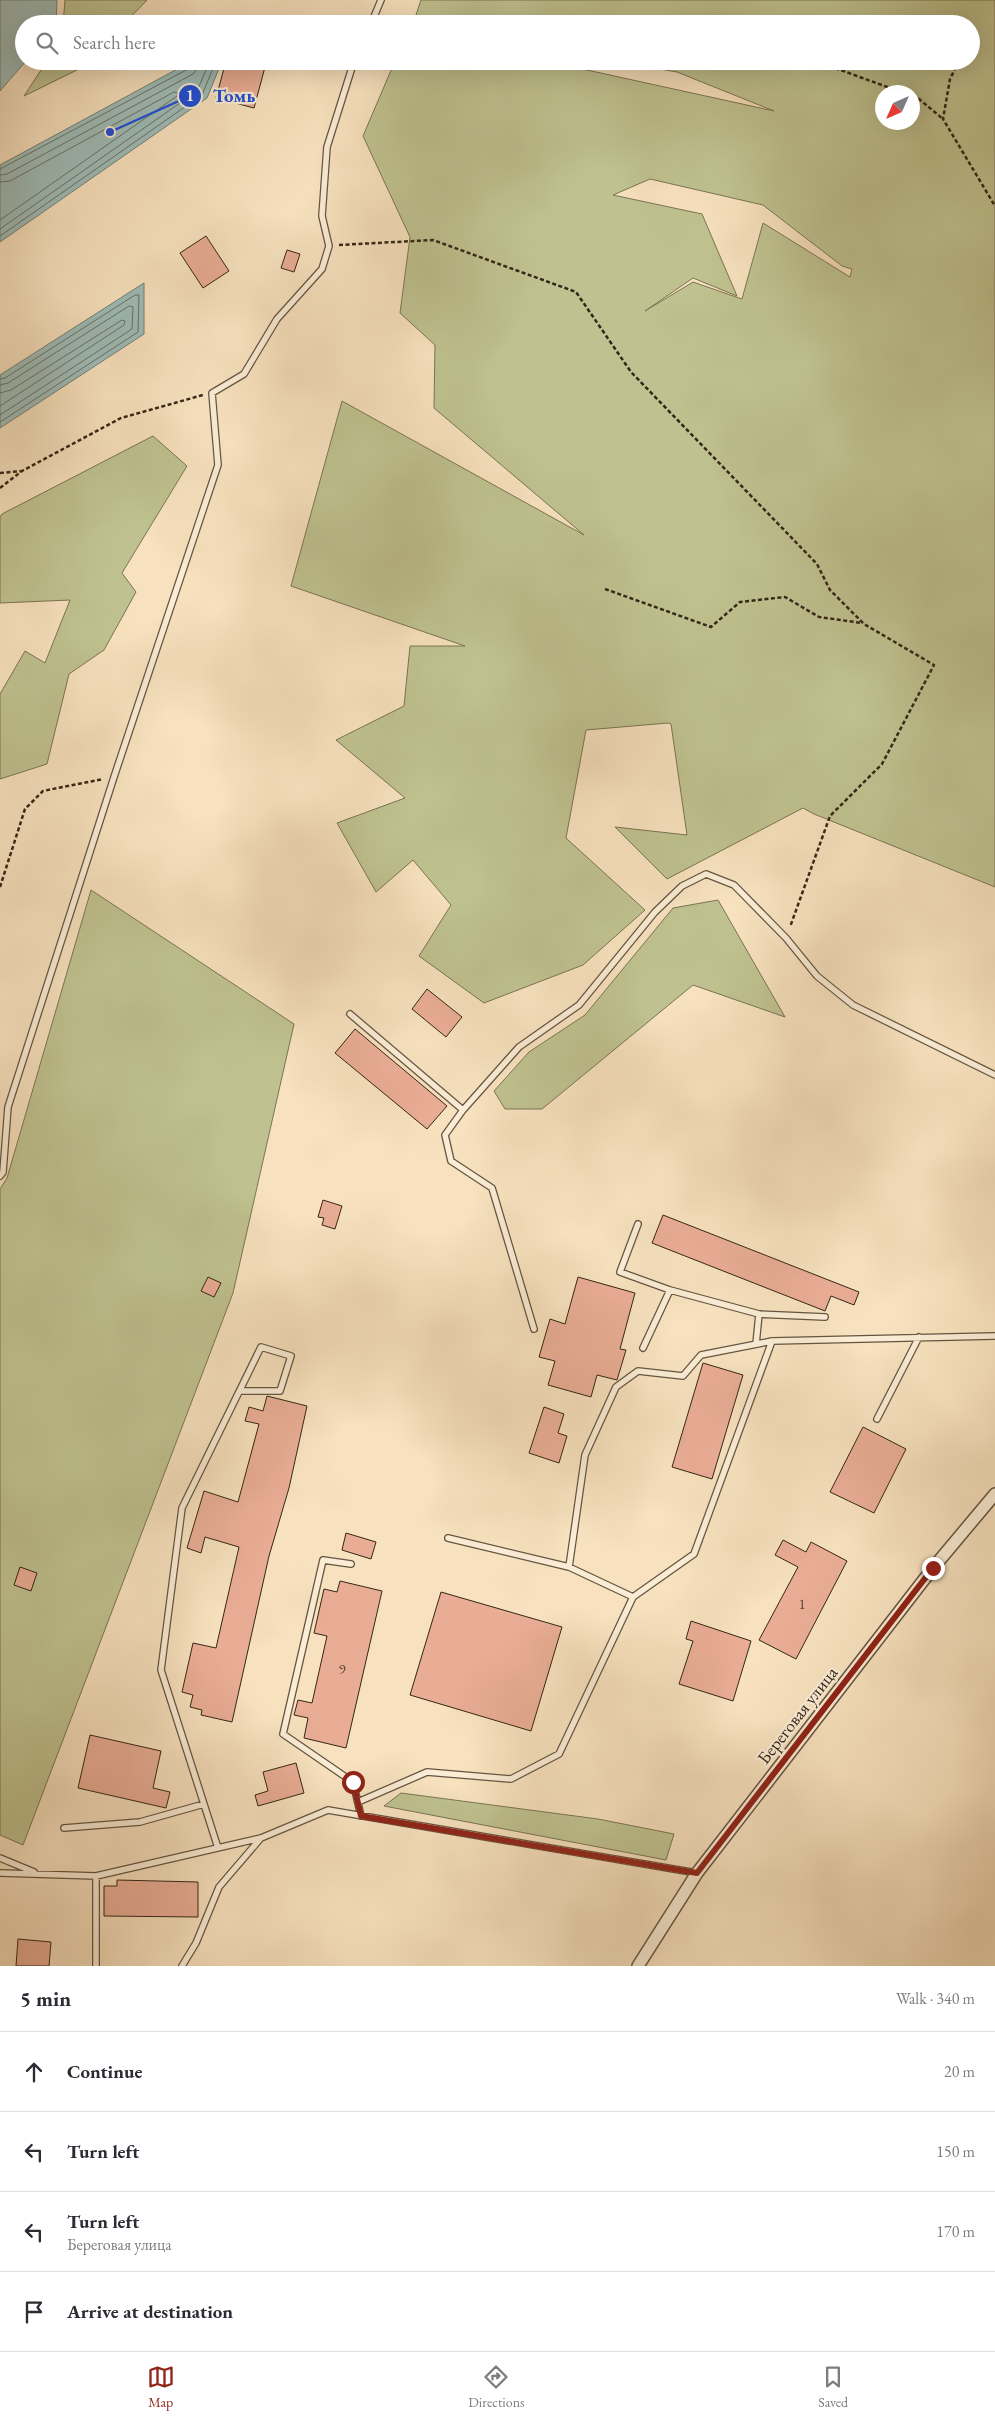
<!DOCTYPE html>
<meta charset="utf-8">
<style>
:root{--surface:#fff;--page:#f2f2f3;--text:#2b2b33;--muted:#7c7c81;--line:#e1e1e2;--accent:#8f2418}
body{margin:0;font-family:"EB Garamond",serif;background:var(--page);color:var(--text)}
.compass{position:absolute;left:875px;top:85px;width:45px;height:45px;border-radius:50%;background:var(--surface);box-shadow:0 5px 20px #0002;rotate:225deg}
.stop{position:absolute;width:15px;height:15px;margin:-11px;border:4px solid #8f2418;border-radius:50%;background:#fff}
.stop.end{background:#8f2418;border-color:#fff;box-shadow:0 1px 5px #0008}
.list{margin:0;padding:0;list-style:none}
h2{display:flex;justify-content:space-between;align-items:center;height:65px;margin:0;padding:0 20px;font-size:21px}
h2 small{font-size:16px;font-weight:400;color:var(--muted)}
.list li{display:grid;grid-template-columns:32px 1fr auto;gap:15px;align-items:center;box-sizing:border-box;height:80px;padding:0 20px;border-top:1px solid var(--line)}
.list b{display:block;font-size:19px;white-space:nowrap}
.list p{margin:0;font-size:16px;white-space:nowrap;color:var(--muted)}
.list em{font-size:16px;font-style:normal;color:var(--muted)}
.icon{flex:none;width:28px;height:28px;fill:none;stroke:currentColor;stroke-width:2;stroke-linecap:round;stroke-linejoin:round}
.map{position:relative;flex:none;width:995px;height:1966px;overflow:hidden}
.search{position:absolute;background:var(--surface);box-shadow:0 5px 20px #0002;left:15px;right:15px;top:15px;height:55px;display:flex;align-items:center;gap:12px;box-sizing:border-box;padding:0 18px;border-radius:28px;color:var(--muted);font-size:19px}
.sheet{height:385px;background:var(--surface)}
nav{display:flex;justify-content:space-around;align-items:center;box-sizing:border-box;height:70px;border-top:1px solid var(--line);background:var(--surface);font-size:14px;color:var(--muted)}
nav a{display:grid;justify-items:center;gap:2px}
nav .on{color:var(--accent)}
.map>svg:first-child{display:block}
.green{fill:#bfc290;stroke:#7a7453;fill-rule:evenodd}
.water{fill:#9ebcb8;stroke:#748077}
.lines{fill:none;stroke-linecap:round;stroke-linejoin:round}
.shore{stroke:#697167;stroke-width:1}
.building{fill:#e9ad95;stroke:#342616}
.service-casing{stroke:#655540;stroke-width:8}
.minor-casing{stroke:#655540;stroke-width:14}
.path{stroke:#342616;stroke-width:2.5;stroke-dasharray:4 2.5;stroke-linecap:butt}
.service{stroke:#faecd5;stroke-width:5.5}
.minor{stroke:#faecd5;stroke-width:11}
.route{stroke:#8f2418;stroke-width:6}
.labels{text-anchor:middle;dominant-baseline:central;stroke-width:4.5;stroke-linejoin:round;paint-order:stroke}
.number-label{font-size:15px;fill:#614836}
.street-label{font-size:18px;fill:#342616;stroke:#faecd5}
.leader{fill:none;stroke:#1d4ed8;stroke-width:2}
.callout-dot{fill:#1d4ed8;stroke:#faecd5;stroke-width:2}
.mark-label{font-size:15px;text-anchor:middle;font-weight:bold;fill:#fff}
.callout-label{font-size:19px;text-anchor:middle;font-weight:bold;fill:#1d4ed8;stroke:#faecd5;stroke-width:4.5;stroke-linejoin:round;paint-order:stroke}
</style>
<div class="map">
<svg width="995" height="1966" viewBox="0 0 995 1966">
<rect width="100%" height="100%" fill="#f7e1be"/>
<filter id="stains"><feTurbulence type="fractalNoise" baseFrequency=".004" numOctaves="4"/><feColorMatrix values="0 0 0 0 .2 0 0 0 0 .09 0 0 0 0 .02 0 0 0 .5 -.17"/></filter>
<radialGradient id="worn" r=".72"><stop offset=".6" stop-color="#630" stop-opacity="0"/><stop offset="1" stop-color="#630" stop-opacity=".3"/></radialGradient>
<path class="green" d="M65,0h82l-23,24h-61z
M421,0h574v887l-181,-73 -11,-6 -136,71 -52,-52 72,8 -16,-111 -3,-1 -82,7 -20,108 79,72 -62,55 -99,38 -65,-47 32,-51 -38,-45 -37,32 -39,-69 68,-25 -69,-58 68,-34 6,-60h55l-174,-60 51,-185 242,134 -150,-127 1,-63 -35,-32 10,-76 -47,-101 32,-75h151l228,50 -97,-39 -63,-11h357v-37h-558zM882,92h30v30h-30zM650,179l113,26 79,61 10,3 -2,8 -87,-54 -21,76 -49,-17 -48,29 48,-33 44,18 -35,-82 -89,-19z
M47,61h41l-7,7 -57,28z
M153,436l34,30 -65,107 14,19 -32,58 -35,24 -22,90 -47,15v-85l25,-43 20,12 25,-63 -70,3v-86l2,-3z
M91,890l203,134 -61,269 -210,552 -23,-10v-646l7,-11z
M718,900l67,117 -92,-32 -151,124h-37l-11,-18 35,-39 56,-37 88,-107z
M401,1793l197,26 76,15 -8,26 -282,-54z"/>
<path class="water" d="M0,0h57l-1,24h-32v37h2l-26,30z
M192,61h30l-15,37 -207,144v-77z
M144,283v51l-144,94v-53z"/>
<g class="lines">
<path class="shore" d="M0,169l190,-101 3,-7
M0,175l7,-1 186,-100 5,-6 1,-7
M0,182l10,-1 164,-89 4,1 -1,3 -177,124
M0,229l197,-138 13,-30
M0,236l202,-141 14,-34
M0,379l5,-1 130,-83h4l-1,37 -138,90
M0,385l8,-2 121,-77 4,1 -1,22 -132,86
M0,393l11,-3 111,-70 3,1 -1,4 -124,81"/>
</g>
<path class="building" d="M226,61h17l22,6 -11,41 -38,-10z
M206,236l23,35 -26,17 -23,-35z
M287,250l13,4 -6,18 -13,-4z
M427,989l35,28 -16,20 -34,-28z
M355,1029l92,77 -20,23 -92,-76z
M323,1200l19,6 -7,23 -13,-4 2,-7 -6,-1z
M663,1215l196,77 -5,13 -23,-9 -6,15 -173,-68z
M208,1277l13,6 -7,14 -13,-6z
M578,1277l57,16 -15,56 6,1 -9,30 -20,-5 -6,22 -43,-12 7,-24 -16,-4 11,-38 15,5z
M703,1363l40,12 -31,104 -40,-12z
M267,1396l40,10 -18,82 -20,68 -37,166 -31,-7 1,-5 -12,-3 3,-12 -11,-3 11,-49 23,5 23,-101 -34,-10 -4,16 -14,-5 17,-57 34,11 21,-78 -14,-3 4,-14 14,4z
M544,1407l20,7 -6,19 9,3 -8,27 -30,-10z
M863,1427l43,22 -32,64 -44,-21z
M346,1533l30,9 -5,17 -29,-9z
M783,1540l23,12 5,-10 36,19 -51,98 -37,-19 39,-73 -23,-12z
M20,1567l17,6 -6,18 -17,-6z
M340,1581l42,10 -36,157 -42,-10 4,-20 -14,-3 4,-15 14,3 15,-67 -13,-3 10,-44 13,3z
M441,1592l121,35 -31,104 -121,-36z
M691,1621l60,20 -18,60 -54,-17 14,-43 -7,-2z
M90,1735l71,16 -8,37 17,4 -4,16 -88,-20z
M296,1763l8,30 -46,13 -3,-11 13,-4 -5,-19z
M117,1880l81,2v35l-94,-1v-30h13z
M18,1939l33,3 -2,24h-33z"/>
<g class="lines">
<defs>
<path id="service" d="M371,24l10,-24
M350,1014l113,96 56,-63 60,-42 76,-93 27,-26 24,-12 28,11 52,53 31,38 36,29 142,70
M463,1110l-18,25 6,26 41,27 42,141
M0,1176l3,-4 5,-65 106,-330 104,-312 -6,-72 32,-19 33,-55 45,-50 7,-23 -7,-30 5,-69 27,-86
M638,1224l-18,48 50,18
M759,1314l66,3
M643,1348l27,-58 89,24 -3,30
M877,1419l42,-82
M448,1538l121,29 64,30
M351,1564l-28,-4 -40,174 70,48 8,34
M569,1567l16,-112 31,-68 22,-16 45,5 18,-21 71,-14 223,-5
M358,1802l69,-30 84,7 48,-25 74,-157 61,-43 78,-213
M64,1828l76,-6 64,-18
M218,1848l-57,-178 21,-162 79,-161 30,9 -11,35h-40
M0,1858l34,14
M0,1873l96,3 165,-38 67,-28 369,63
M96,1876v90
M182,1966l14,-23 23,-56 42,-49"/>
<path id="minor" d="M638,1966l59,-93 236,-305 62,-74"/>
</defs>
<use href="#service" class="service-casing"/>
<use href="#minor" class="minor-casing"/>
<path class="path" d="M959,61l-9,18 -7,40 52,87
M784,62l40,2 77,28
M912,97l7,2 24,20
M339,245l94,-5 143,52 55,80 186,192 13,26 34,34 70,41 -52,99 -52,52 -40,111
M0,473l21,-2
M0,488l22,-17 99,-53 82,-23
M605,589l106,38 29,-25 45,-5 34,20 43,6
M0,887l25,-78 18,-18 60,-12"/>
<use href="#service" class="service"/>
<use href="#minor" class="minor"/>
</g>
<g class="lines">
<path class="route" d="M353,1782l8,34 336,57 236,-305"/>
</g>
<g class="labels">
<g class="number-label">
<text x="802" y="1603">1</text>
<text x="342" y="1668">9</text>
</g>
<g class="street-label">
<text transform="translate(797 1715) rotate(-52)">Береговая улица</text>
</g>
</g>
<path class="leader" d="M110 132L190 96"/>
<g class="callout-dot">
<circle cx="110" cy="132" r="5"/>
<circle cx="190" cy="96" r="12"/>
</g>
<g class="mark-label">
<text x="190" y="101">1</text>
</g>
<g class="callout-label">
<text x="234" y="102">Томь</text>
</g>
<rect width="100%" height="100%" filter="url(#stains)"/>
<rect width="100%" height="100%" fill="url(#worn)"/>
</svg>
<svg class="compass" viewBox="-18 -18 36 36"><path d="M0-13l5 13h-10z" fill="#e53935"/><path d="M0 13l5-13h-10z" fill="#7c7c81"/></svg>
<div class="stop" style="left:353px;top:1782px"></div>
<div class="stop end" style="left:933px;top:1568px"></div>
<div class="search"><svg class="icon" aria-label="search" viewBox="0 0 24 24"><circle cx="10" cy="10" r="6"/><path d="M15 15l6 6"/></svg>Search here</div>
</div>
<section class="sheet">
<h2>5 min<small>Walk · 340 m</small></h2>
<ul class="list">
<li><svg class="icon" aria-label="ahead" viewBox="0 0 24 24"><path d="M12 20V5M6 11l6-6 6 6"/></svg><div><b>Continue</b></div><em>20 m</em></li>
<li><svg class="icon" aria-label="left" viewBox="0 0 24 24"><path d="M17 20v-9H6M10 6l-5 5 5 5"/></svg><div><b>Turn left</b></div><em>150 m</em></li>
<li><svg class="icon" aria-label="left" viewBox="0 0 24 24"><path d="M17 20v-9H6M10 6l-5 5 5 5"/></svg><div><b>Turn left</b><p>Береговая улица</p></div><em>170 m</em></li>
<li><svg class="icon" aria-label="arrive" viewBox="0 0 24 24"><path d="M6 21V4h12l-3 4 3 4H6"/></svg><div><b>Arrive at destination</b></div></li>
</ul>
</section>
<nav>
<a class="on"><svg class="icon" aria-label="map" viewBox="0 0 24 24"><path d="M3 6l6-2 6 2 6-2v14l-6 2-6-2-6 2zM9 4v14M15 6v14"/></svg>Map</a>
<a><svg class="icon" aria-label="directions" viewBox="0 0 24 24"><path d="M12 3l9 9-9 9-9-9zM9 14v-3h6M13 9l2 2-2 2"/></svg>Directions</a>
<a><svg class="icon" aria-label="saved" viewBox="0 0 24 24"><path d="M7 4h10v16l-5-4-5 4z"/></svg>Saved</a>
</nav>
